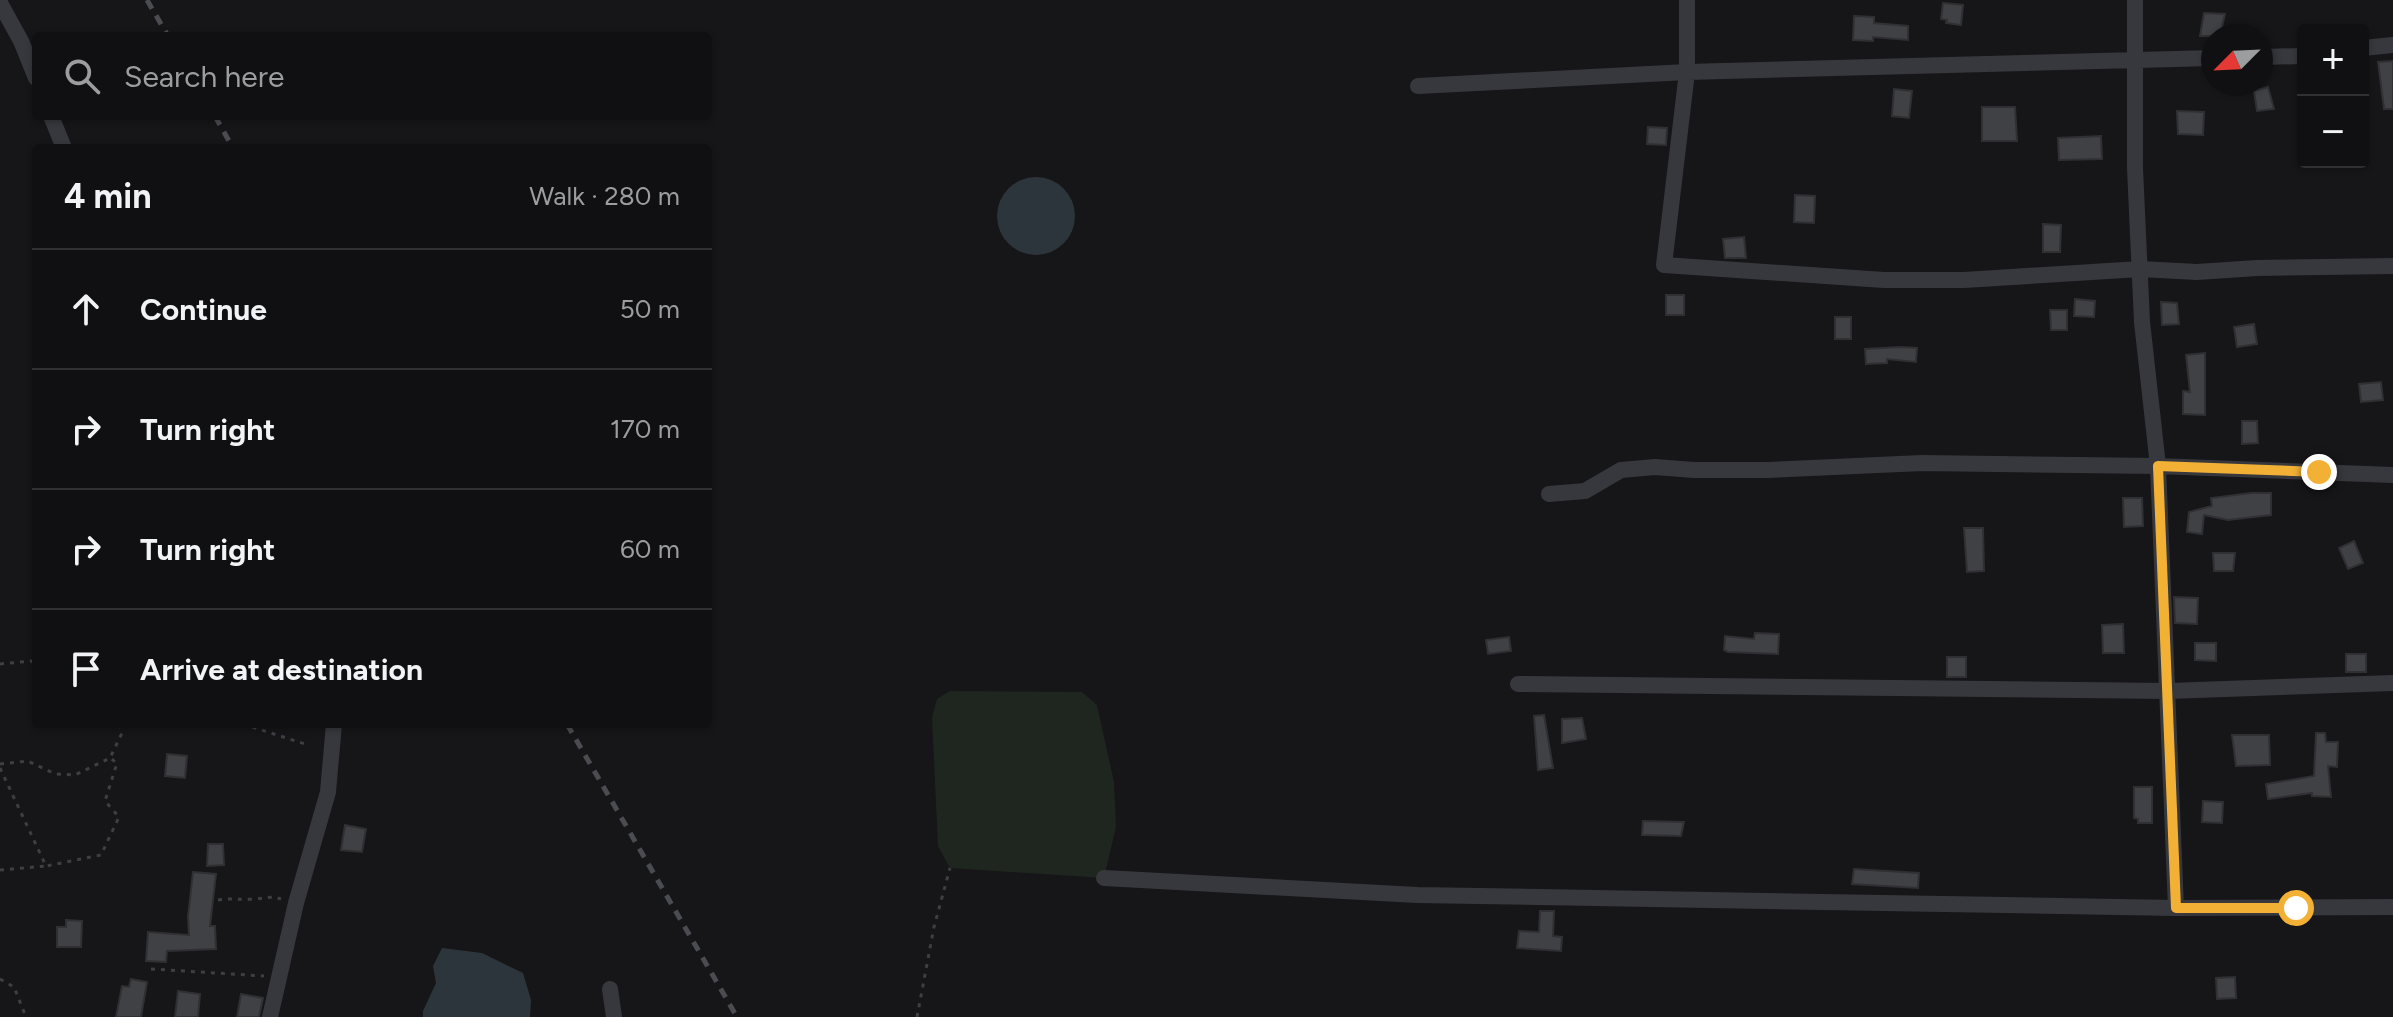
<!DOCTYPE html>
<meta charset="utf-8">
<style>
:root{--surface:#101012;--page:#19191b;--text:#f1f3f6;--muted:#9c9d9f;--line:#303032}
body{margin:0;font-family:Figtree,sans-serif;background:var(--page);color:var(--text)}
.controls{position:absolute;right:24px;top:24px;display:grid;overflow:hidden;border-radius:8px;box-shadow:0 2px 6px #0004}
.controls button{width:72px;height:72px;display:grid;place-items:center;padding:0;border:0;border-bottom:2px solid var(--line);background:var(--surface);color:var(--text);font:40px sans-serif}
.compass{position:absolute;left:2201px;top:24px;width:72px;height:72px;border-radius:50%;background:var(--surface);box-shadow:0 2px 6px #0004;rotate:246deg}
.stop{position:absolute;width:24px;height:24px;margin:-18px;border:6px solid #f2b134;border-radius:50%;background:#fff}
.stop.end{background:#f2b134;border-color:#fff;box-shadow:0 2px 8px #0008}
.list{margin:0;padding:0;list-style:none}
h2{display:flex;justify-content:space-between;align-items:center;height:104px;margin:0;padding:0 32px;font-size:34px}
h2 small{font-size:26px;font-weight:400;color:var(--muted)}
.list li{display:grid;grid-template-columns:52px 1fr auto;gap:24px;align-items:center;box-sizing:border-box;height:120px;padding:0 32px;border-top:2px solid var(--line)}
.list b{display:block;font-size:30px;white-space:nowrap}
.list em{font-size:26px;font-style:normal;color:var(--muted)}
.icon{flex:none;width:44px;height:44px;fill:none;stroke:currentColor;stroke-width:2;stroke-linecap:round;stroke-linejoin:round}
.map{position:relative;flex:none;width:2393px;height:1017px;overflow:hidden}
.search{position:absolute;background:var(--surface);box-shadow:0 2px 6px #0004;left:32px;top:32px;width:680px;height:88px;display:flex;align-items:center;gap:20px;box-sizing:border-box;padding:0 28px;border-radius:8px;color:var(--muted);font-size:30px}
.panel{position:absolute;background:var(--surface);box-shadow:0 2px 6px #0004;left:32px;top:144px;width:680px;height:584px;border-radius:8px}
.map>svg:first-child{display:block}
.green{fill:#1e261f}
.water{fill:#2c353c}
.building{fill:#404145;stroke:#303034;stroke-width:2}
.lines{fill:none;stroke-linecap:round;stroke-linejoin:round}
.path{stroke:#3d3f44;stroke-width:3;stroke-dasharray:4 6;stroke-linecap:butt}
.street{stroke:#37383d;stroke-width:16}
.rail{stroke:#4a4c52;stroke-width:5;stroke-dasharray:10 8;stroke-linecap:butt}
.route{stroke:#f2b134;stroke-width:10}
</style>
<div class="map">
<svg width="2393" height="1017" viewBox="0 0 2393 1017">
<rect width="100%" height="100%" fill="#161618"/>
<path class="green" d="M950,691l132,1 15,13 17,77 2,45 -12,51 -154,-10 -12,-22 -6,-129 5,-18z"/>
<path class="water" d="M997 216a39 39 0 1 1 78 0a39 39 0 1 1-78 0Z
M442,948l40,5 41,20 8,27 -1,17h-107v-6l13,-28 -3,-17z"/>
<path class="building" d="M1943,3l20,2 -2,20 -15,-2 1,-3 -6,-1z
M2204,13l21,1 -5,22h-20z
M1854,16l20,1v6l34,3v14l-35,-3v4l-20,-1z
M2393,61v48h-9l-6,-47z
M2268,87l6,22 -17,2 -3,-20z
M1894,89l18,2 -3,27 -17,-2z
M1982,107h33l2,34h-35z
M2177,111l27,1 -1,23 -25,-1z
M1648,127l19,1 -1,17 -19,-1z
M2101,136l1,23 -43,1 -1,-22z
M1795,195l20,1 -1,27 -20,-1z
M2043,224l18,1 -1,27h-17z
M1744,237l2,21h-21l-2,-19z
M1666,295h18v20h-18z
M2075,299l20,2 -1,16 -20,-1z
M2161,302l16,1 2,21 -17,1z
M2050,310h17v20h-16z
M1835,317h16v22h-16z
M2254,324l3,20 -20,3 -3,-20z
M1900,347l17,1 -1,14 -29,-3v4l-21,1 -1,-15z
M2205,353v62l-22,-1v-23l7,1 -4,-37z
M2381,382l2,18 -22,2 -2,-18z
M2242,421h15l1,22 -16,1z
M2251,493h20v22l-43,5 -24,-5 -2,19 -15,-2 2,-20 23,-6 -1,-8z
M2123,498h19l1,28 -19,1z
M1964,528h19l1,43 -17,1z
M2354,541l9,22 -15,6 -9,-21z
M2213,553h22l-2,18h-19z
M2174,597l24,1 -1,26 -22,-1z
M2123,624l1,29h-21l-1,-28z
M1755,633l24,1 -1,20 -50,-2 -4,-2 1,-14 29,3z
M1509,637l2,14 -23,3 -2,-14z
M2195,643h21v18l-21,-1z
M2346,654h20v18h-20z
M1947,657h19v20h-19z
M1544,715l9,53 -15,2 -4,-54z
M1582,718l4,21 -24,4v-24z
M2316,733h9l1,9h12l-1,25 -9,-1 3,31 -19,-1v-3l-44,6 -2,-15 48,-8z
M2232,735h37l1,30 -34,1z
M167,754l20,2 -2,22 -20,-2z
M2134,787h18v36h-14v-4l-4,-1z
M2203,801l20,1 -1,21 -20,-1z
M1643,821l41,1 -3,14 -39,-1z
M345,825l21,4 -4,23 -21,-2z
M208,844h15l1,21 -17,1z
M1854,869l65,4 -1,15 -66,-4z
M193,872l23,2 -6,52h5l1,23 -49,2 -1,11 -20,-1 2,-29 41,3 -1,-18z
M1540,911h14l-1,25 9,1 -1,14 -44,-3 2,-17 20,1z
M66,920l16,1 -1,26h-24v-20h9z
M2235,977l1,21 -19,1 -1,-21z
M131,979l16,3 -6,35h-25l6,-31 7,1z
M178,991l22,3 -2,23h-23z
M241,994l22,4 -4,19h-22z"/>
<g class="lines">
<path class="path" d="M0,664l31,-3 5,3
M243,724l65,21
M0,764l28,-3 27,13 20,1 35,-17 12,-25 -3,-9
M0,768l46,98 55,-11 18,-38 -14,-16 12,-38 -7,-5
M0,870l46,-4
M218,900c12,-2 23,0 36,-1 10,0 16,-4 27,0
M151,969l113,7
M0,979l14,8 12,30
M917,1017l17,-90 16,-59"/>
<path class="street" d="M1687,0v72l526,-14
M2135,0v168l7,154 16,144 18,442
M0,3l21,38 15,37
M2363,48l30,-3
M2261,57l42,-1
M1418,86l269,-14 -23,193 220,15h80l176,-11 57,3 60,-4 136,-2
M51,116l13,32
M1549,494l36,-3 36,-21 34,-3 39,3h73l155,-7 236,3 235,9
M1518,684l651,7 224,-8
M1104,878l313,17 759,13 217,-1
M610,989l4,28
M270,1017l26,-114 32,-111 6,-68"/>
<path class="rail" d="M147,0l21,36
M215,116l18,32
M567,724l170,293"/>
</g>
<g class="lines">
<path class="route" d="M2296,908h-120l-18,-442 161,6"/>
</g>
</svg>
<div class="controls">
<button>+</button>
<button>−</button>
</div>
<svg class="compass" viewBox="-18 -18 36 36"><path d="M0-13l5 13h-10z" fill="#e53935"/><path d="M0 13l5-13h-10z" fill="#9c9d9f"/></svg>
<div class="stop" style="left:2296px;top:908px"></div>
<div class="stop end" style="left:2319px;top:472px"></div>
<div class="search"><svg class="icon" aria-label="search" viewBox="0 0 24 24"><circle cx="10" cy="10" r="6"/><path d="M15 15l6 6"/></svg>Search here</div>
<section class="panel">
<h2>4 min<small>Walk · 280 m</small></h2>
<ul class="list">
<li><svg class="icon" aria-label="ahead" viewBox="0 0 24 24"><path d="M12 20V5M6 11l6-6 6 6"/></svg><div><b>Continue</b></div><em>50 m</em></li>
<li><svg class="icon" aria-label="right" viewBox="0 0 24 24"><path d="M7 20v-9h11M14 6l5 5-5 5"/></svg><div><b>Turn right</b></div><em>170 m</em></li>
<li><svg class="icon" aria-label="right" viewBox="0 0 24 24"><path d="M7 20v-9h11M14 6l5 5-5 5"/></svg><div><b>Turn right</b></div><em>60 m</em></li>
<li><svg class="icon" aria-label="arrive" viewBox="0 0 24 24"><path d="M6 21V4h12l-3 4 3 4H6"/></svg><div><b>Arrive at destination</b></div></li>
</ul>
</section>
</div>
